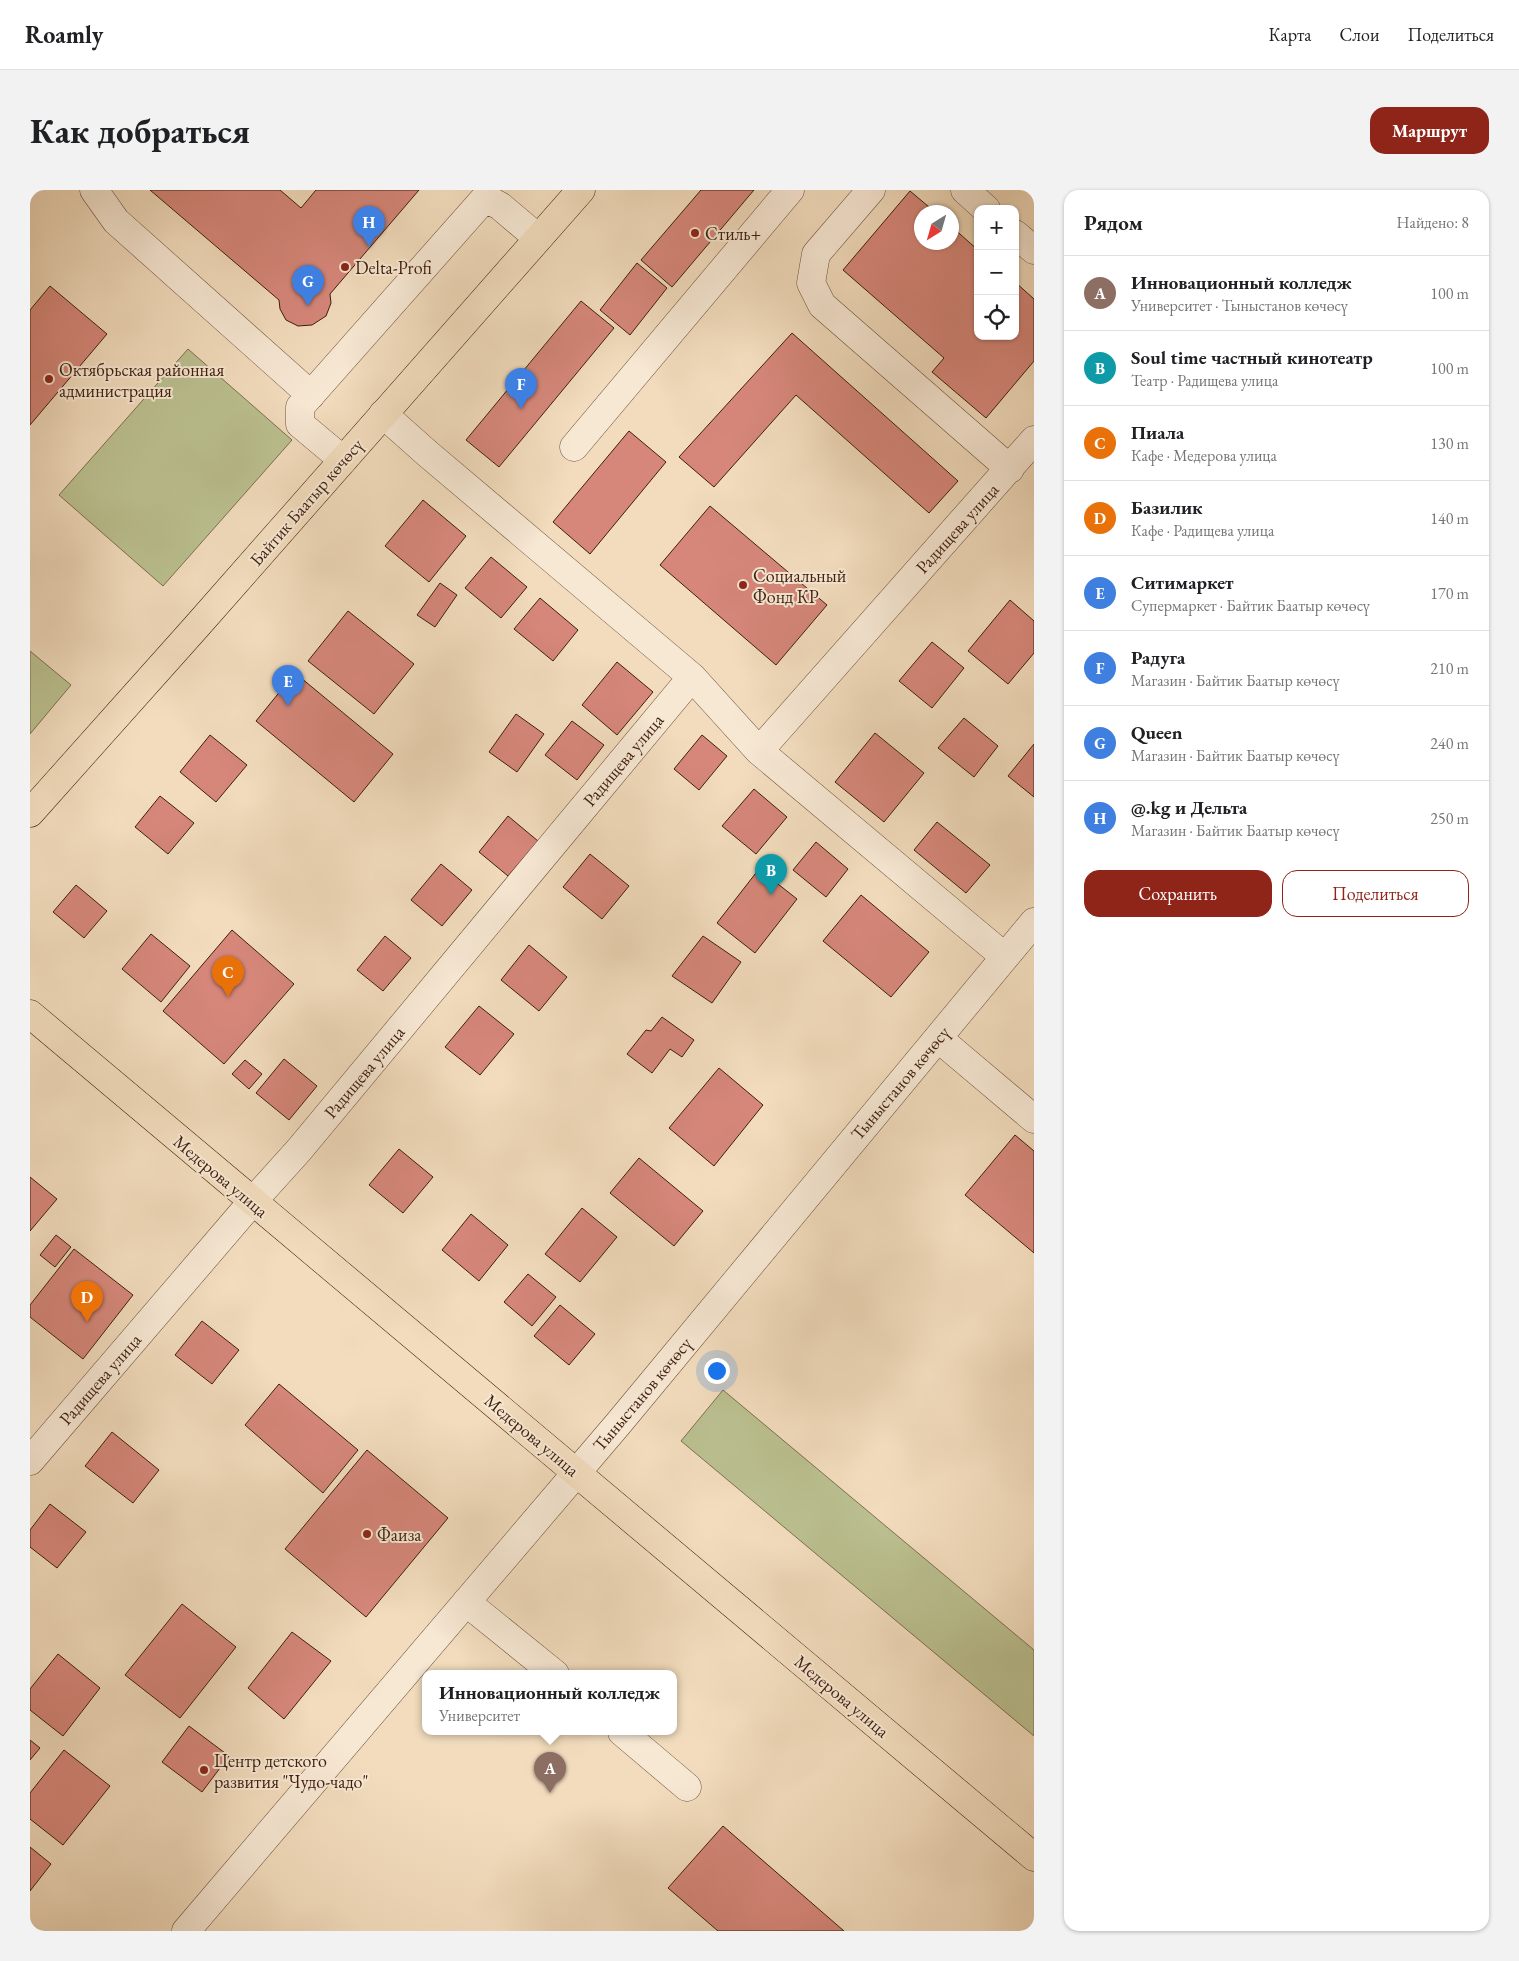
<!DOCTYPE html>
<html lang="ru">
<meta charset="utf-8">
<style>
:root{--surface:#fff;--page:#f2f2f2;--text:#202124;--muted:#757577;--line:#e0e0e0;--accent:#8f2418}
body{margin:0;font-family:"EB Garamond",serif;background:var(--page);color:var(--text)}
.controls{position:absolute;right:15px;top:15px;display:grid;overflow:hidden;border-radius:10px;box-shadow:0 1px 4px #0004}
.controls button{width:45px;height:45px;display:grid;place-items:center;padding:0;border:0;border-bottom:1px solid var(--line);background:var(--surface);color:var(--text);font:25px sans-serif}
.compass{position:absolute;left:884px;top:15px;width:45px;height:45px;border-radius:50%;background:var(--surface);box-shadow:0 1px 4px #0004;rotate:217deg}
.you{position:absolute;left:686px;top:1180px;width:18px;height:18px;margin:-12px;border:4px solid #fff;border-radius:50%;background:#1a73e8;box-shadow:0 0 0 8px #1a73e833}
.badge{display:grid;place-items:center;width:32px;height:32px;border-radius:50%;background:var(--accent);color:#fff;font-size:16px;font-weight:700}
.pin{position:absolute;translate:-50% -41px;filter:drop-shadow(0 1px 2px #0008)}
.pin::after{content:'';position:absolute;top:26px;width:18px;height:15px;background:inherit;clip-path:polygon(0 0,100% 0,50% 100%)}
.popup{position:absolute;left:392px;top:1480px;width:255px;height:65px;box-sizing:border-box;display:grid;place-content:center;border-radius:10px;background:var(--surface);filter:drop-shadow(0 1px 4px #0005);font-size:16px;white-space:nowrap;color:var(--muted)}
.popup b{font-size:19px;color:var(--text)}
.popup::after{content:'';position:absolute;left:50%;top:100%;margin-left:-10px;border:10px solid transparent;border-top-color:var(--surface)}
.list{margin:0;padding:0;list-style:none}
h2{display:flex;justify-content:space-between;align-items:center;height:65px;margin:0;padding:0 20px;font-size:21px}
h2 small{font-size:16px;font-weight:400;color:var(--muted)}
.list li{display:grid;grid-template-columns:32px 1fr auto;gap:15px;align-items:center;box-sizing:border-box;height:75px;padding:0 20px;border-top:1px solid var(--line)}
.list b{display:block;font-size:19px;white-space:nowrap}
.list p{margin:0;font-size:16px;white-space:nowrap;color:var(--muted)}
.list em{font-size:16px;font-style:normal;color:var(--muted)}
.actions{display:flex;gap:10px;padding:15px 20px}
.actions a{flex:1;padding:11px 0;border:1px solid var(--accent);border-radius:15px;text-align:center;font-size:18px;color:var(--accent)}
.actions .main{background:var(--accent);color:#fff}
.icon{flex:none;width:28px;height:28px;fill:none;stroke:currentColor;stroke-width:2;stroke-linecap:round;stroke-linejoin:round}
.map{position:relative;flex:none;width:1004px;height:1741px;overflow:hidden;border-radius:15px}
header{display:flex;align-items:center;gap:30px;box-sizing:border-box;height:70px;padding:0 25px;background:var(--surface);border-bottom:1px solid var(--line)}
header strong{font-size:24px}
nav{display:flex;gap:28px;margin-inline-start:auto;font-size:18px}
.intro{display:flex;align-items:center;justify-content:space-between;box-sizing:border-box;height:120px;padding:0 30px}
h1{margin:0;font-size:35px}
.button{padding:12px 22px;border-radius:15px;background:var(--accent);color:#fff;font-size:18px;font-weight:700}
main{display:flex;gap:30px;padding:0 30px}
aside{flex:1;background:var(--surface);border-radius:15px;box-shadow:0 1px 4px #0004}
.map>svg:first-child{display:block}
.green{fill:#bbc090;stroke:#7c6f4e}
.building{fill:#d6877a;stroke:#3e1e0d}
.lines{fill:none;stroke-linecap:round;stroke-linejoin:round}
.minor-casing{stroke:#6b4e39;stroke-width:29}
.major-casing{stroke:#3e1e0d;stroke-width:29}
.minor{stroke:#f7e8d4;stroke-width:28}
.major{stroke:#f2dcbd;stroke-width:28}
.poi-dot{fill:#8f2418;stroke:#f7e8d4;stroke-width:2}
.labels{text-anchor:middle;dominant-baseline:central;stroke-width:4;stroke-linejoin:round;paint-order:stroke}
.poi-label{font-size:18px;fill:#3e1e0d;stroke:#f7e8d4;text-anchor:start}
.street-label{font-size:18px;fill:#3e1e0d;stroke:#f7e8d4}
</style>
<header>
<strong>Roamly</strong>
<nav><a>Карта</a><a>Слои</a><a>Поделиться</a></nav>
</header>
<div class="intro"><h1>Как добраться</h1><a class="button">Маршрут</a></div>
<main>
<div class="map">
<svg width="1004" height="1741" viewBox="0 0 1004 1741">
<rect width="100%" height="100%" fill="#f2dcbd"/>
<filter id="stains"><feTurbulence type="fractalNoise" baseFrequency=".004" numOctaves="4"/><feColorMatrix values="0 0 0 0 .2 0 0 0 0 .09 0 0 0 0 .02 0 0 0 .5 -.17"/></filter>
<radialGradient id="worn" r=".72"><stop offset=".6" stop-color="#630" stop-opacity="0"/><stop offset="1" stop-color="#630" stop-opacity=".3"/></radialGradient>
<path class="green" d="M158,159l104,91 -129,146 -104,-91z
M0,461l41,34 -41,49z
M693,1200l311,260v86l-353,-295z"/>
<path class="building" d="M120,0h130l21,18 15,-18h103l-89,104 1,9 -5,13 -14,9 -14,1 -12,-6 -6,-11 -1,-9z
M671,0h53l-82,97 -31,-27z
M880,1l25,21h-13v30h30v-15l26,23v86h37v-54l19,17v62l-48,57 -54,-46 12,-14 -101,-88z
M607,73l30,25 -37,47 -30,-25z
M20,96l57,48 -77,91v-115z
M551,111l33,27 -115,139 -33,-27z
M762,143l166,148 -29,32 -133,-118 -82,92 -35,-30z
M599,241l37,31 -76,92 -37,-32z
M393,310l43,36 -37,46 -44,-36z
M680,316l117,99 -51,60 -116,-100z
M461,367l36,30 -26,31 -36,-30z
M410,393l17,12 -22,32 -18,-12z
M510,408l38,32 -25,31 -39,-32z
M980,410l24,21v32l-26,31 -40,-33z
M318,421l66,53 -40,50 -66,-53z
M902,452l32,26 -32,40 -33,-27z
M587,472l36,30 -36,43 -35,-30z
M265,483l98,81 -39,48 -98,-81z
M486,524l28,20 -27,38 -28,-20z
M934,528l34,28 -24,31 -36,-29z
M542,531l32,24 -27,35 -32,-25z
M845,543l49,40 -40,49 -49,-40z
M180,545l37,30 -31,37 -36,-30z
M672,545l25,21 -28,34 -25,-21z
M1004,554v53l-26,-21z
M724,599l33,28 -31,37 -34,-28z
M130,606l34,27 -26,31 -33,-27z
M478,626l30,25 -30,35 -29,-24z
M907,632l53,43 -24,28 -52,-43z
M786,652l32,27 -22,28 -33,-27z
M560,664l39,32 -27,33 -39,-32z
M411,674l31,26 -30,36 -31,-26z
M729,679l38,30 -42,54 -38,-30z
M46,695l31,26 -23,27 -31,-26z
M831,705l68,57 -38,45 -68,-56z
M202,740l62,54 -70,80 -61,-53z
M121,744l39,32 -29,36 -39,-33z
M355,746l26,22 -28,33 -26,-21z
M673,746l38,26 -29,41 -40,-27z
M499,755l38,32 -28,34 -38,-31z
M449,816l35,28 -34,41 -35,-28z
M632,827l32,23 -12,17 -12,-8 -18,24 -25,-19 19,-24 5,1z
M254,869l33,27 -28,34 -33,-27z
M215,870l17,14 -13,15 -17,-15z
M689,878l44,37 -49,61 -45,-38z
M985,945l19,16v102l-69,-58z
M369,959l34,28 -30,36 -34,-28z
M609,968l64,53 -29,35 -64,-53z
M0,987l27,22 -27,32z
M552,1018l35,29 -37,45 -35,-28z
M441,1024l37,31 -29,36 -37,-31z
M26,1045l15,12 -16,20 -15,-12z
M44,1059l59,46 -50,64 -53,-42v-12z
M498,1084l28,23 -24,29 -28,-24z
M530,1115l35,29 -26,31 -35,-29z
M172,1131l37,29 -27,34 -37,-29z
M249,1194l79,66 -35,43 -78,-68z
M82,1242l47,38 -26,33 -48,-37z
M337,1260l81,68 -82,99 -81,-68z
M20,1314l36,28 -29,36 -27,-21v-17z
M152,1414l54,43 -56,71 -55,-43z
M262,1442l39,29 -47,58 -36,-31z
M28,1464l42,34 -37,48 -33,-26v-21z
M159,1536l40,30 -27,36 -40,-30z
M0,1550l10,8 -10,12z
M34,1560l46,36 -47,59 -33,-26v-26z
M693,1636l121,105h-126l-50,-43z
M0,1657l21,17 -21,27z"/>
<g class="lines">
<defs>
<path id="minor" d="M64,0l22,31 195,174
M841,0l-55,64 -5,29 11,22 188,164
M935,0l21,19
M985,44l19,16
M353,224l45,40 264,223 67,74 246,206
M544,257l216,-257
M313,270l-43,-36v-17l185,-209 15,8 38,32
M729,561l275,-311
M908,848l96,81
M0,1271l222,-259 47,-52 393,-473
M436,1412l89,72
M592,1542l65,55
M156,1741l432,-507 416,-502"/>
<path id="major" d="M0,623l167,-187 384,-436
M0,824l1004,843"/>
</defs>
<use href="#minor" class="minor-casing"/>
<use href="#major" class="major-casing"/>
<use href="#minor" class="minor"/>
<use href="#major" class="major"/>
</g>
<g class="poi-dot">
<circle cx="665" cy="43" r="5"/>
<circle cx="315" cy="77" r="5"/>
<circle cx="19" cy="189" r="5"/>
<circle cx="713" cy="395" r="5"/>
<circle cx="337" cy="1344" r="5"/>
<circle cx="174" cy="1580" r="5"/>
</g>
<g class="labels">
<g class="poi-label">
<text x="675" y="43">Стиль+</text>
<text x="325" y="77">Delta-Profi</text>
<text x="29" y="179">Октябрьская районная<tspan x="29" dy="21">администрация</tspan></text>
<text x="723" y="385">Социальный<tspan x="723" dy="21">Фонд КР</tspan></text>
<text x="347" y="1344">Фаиза</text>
<text x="184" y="1570">Центр детского<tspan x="184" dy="21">развития "Чудо-чадо"</tspan></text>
</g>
<g class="street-label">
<text transform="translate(276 312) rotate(-49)">Байтик Баатыр көчөсү</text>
<text transform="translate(927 338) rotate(-48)">Радищева улица</text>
<text transform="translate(593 570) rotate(-50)">Радищева улица</text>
<text transform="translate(334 882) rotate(-50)">Радищева улица</text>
<text transform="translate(870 893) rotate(-50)">Тыныстанов көчөсү</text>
<text transform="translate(191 986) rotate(40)">Медерова улица</text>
<text transform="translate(70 1189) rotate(-49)">Радищева улица</text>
<text transform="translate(612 1204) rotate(-50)">Тыныстанов көчөсү</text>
<text transform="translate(502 1245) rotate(40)">Медерова улица</text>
<text transform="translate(812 1506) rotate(40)">Медерова улица</text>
</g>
</g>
<rect width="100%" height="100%" filter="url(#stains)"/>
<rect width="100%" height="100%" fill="url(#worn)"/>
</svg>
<div class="controls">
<button>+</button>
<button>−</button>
<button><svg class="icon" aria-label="locate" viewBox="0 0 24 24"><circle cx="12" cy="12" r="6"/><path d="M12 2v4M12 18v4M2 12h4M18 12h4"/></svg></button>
</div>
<svg class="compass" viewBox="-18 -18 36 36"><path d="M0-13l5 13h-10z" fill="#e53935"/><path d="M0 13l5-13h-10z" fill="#757577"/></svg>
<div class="you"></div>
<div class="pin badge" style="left:520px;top:1603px;background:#8d6e63">A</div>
<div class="popup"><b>Инновационный колледж</b>Университет</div>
<div class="pin badge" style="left:741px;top:705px;background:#0f9aa8">B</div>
<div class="pin badge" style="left:198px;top:807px;background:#e8710a">C</div>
<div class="pin badge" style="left:57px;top:1132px;background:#e8710a">D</div>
<div class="pin badge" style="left:258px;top:516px;background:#3f7fe0">E</div>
<div class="pin badge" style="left:491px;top:219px;background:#3f7fe0">F</div>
<div class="pin badge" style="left:278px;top:116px;background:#3f7fe0">G</div>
<div class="pin badge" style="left:339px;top:57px;background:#3f7fe0">H</div>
</div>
<aside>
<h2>Рядом<small>Найдено: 8</small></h2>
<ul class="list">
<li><span class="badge" style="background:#8d6e63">A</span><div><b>Инновационный колледж</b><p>Университет · Тыныстанов көчөсү</p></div><em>100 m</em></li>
<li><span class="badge" style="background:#0f9aa8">B</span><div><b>Soul time частный кинотеатр</b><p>Театр · Радищева улица</p></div><em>100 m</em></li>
<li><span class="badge" style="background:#e8710a">C</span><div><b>Пиала</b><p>Кафе · Медерова улица</p></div><em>130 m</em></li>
<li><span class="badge" style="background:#e8710a">D</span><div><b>Базилик</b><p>Кафе · Радищева улица</p></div><em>140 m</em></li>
<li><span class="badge" style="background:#3f7fe0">E</span><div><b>Ситимаркет</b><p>Супермаркет · Байтик Баатыр көчөсү</p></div><em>170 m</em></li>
<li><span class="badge" style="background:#3f7fe0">F</span><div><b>Радуга</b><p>Магазин · Байтик Баатыр көчөсү</p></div><em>210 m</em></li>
<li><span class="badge" style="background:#3f7fe0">G</span><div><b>Queen</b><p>Магазин · Байтик Баатыр көчөсү</p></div><em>240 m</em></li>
<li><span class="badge" style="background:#3f7fe0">H</span><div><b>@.kg и Дельта</b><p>Магазин · Байтик Баатыр көчөсү</p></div><em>250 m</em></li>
</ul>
<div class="actions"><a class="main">Сохранить</a><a>Поделиться</a></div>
</aside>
</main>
